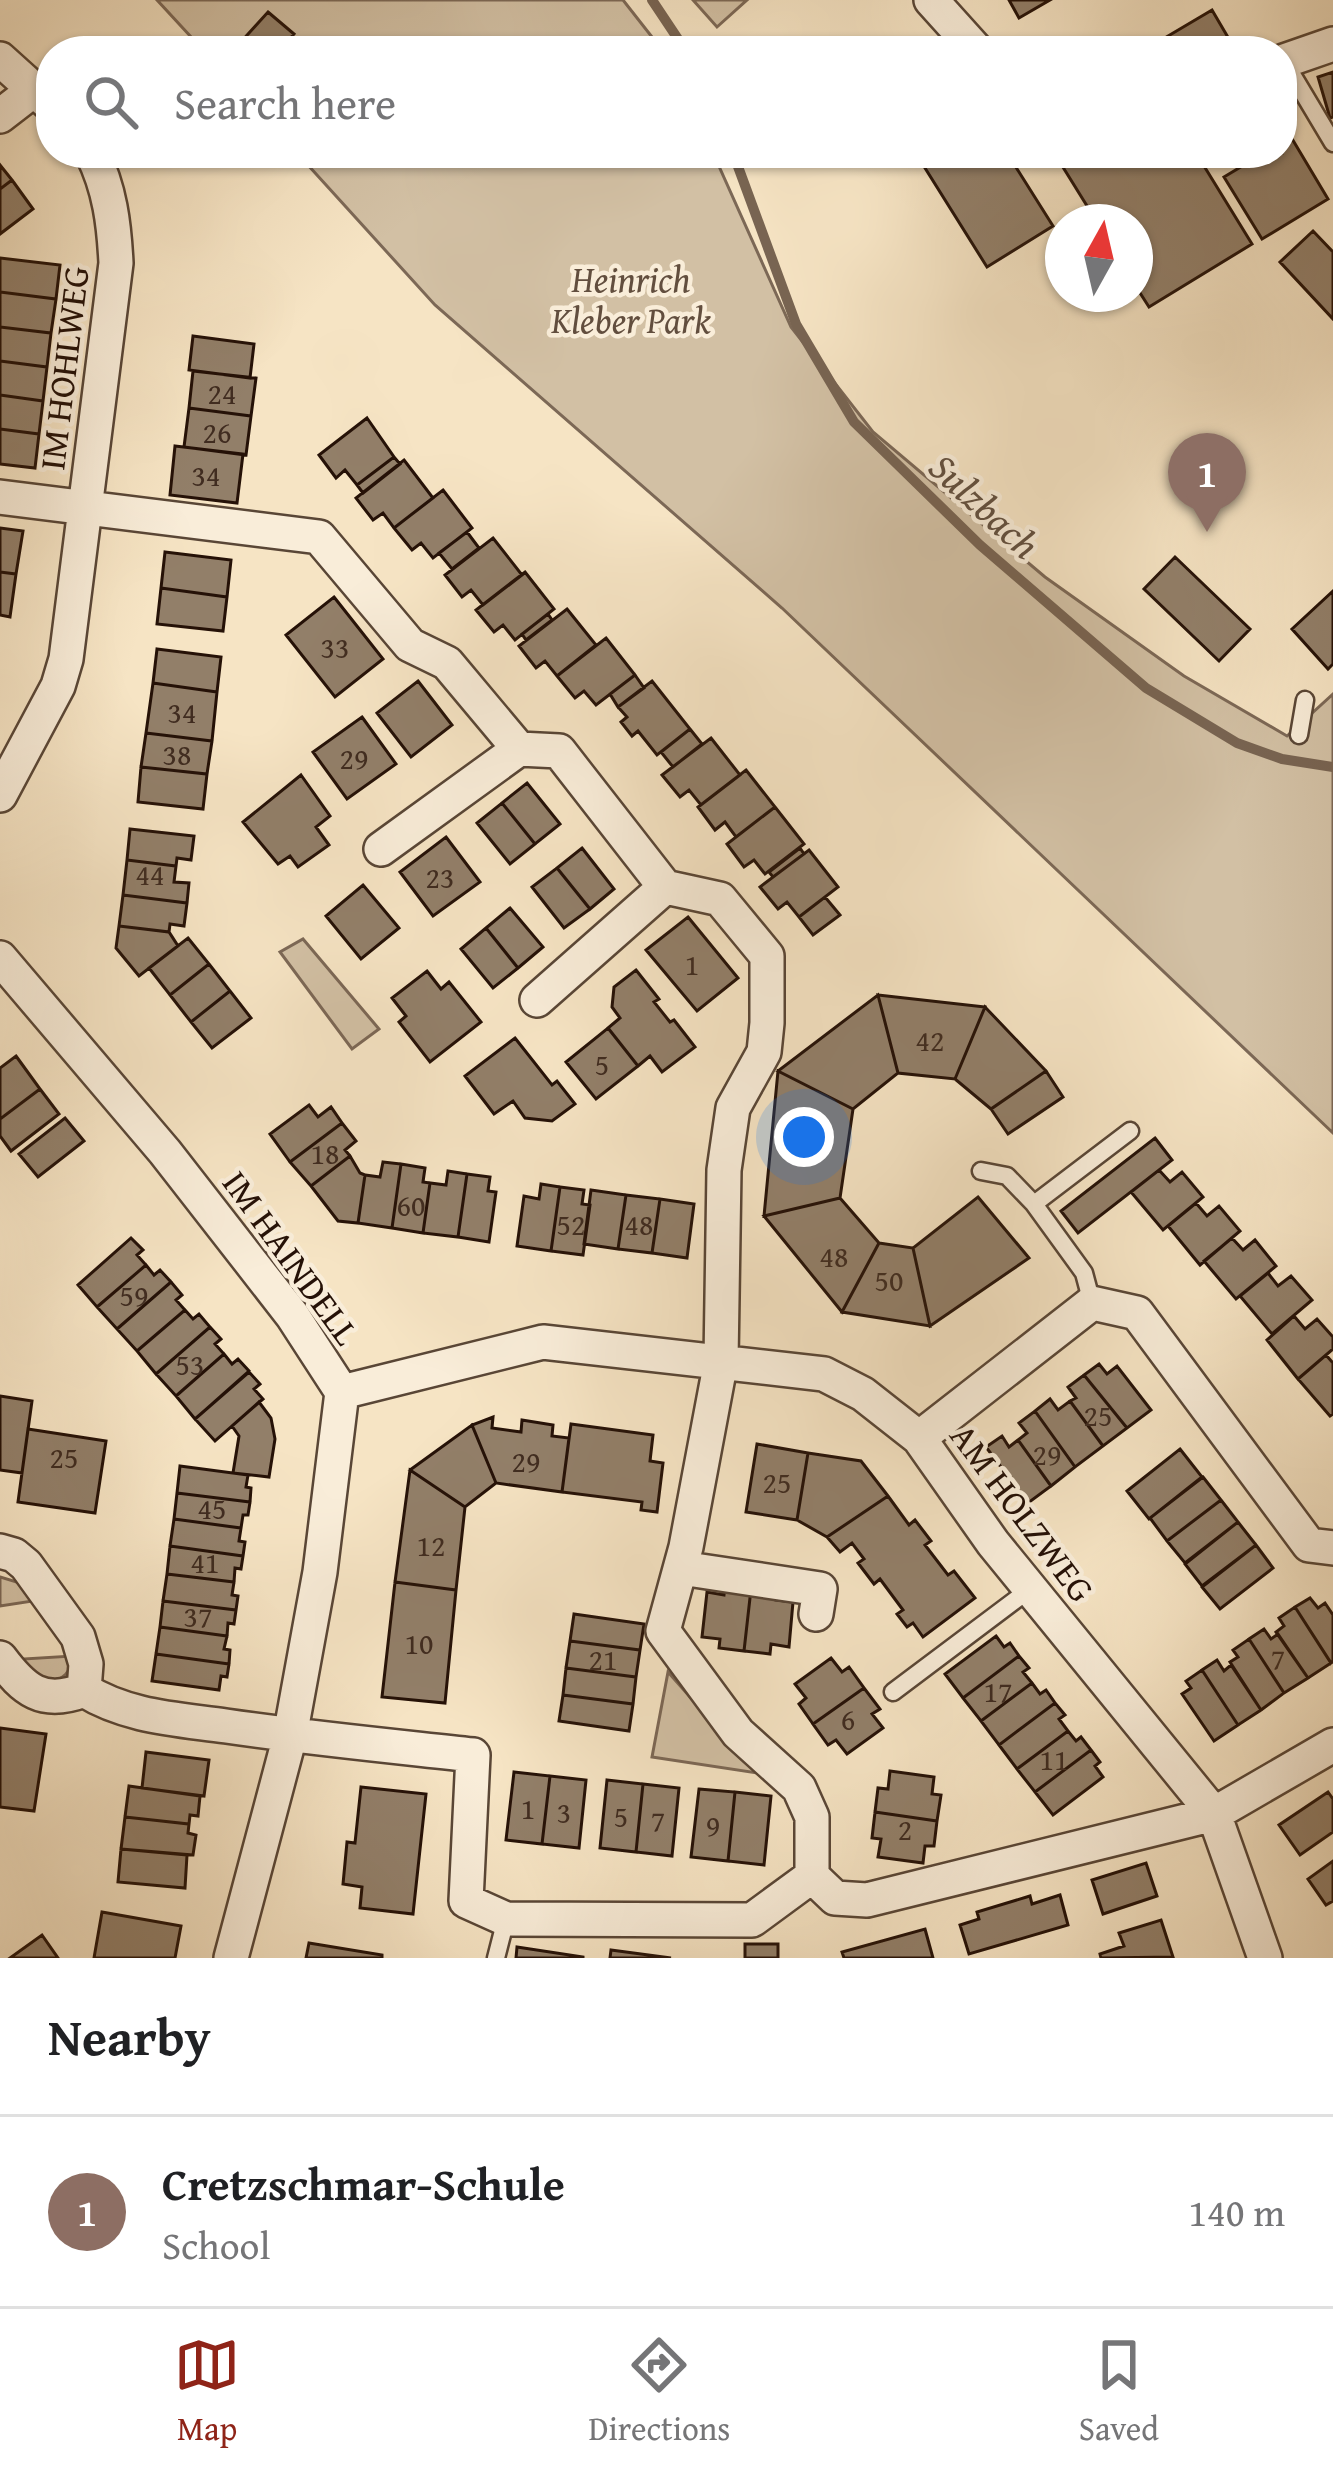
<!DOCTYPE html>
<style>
:root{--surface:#fff;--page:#f2f2f2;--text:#202124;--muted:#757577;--line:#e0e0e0;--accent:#8f2418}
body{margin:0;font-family:"Gentium Book Plus",serif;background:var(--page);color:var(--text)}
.compass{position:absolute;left:1045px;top:204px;width:108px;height:108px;border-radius:50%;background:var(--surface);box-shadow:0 3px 9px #0004;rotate:8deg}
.you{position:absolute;left:804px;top:1137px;width:42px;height:42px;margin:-30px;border:9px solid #fff;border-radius:50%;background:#1a73e8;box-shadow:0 0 0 18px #1a73e833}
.badge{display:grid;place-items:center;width:78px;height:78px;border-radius:50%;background:var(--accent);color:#fff;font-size:39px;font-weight:700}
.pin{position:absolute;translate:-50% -99px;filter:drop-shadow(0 3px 6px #0008)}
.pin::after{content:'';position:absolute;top:63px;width:42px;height:36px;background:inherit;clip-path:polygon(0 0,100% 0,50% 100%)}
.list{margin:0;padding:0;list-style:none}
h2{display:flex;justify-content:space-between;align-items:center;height:156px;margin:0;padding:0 48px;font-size:51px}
h2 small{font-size:39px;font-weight:400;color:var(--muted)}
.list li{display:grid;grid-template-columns:78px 1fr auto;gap:36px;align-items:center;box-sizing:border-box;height:192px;padding:0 48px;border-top:3px solid var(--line)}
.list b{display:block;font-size:45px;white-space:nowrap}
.list p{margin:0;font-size:39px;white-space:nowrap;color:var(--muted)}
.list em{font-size:39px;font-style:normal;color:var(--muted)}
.icon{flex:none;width:66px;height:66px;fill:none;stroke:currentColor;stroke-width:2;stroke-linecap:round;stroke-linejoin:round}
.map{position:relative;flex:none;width:1333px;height:1958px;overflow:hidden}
.search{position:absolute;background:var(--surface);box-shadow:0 3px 9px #0004;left:36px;right:36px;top:36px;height:132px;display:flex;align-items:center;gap:30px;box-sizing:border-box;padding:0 42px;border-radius:48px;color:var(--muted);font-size:45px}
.sheet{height:348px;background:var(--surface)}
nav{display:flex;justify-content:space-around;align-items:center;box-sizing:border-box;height:168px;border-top:3px solid var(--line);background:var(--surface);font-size:33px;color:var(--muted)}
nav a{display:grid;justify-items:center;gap:6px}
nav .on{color:var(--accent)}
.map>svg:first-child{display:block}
.green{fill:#d2c0a4;stroke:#7c6856;stroke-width:3}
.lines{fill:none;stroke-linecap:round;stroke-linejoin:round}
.stream{stroke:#786452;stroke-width:10}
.building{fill:#927f69;stroke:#251107;stroke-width:3}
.lane-casing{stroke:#594636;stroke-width:21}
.street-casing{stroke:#594636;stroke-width:38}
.lane{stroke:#f9edd9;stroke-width:16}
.street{stroke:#f9edd9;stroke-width:33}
.labels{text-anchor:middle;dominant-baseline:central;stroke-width:9;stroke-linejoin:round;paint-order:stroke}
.number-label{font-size:30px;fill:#402c20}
.park-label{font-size:36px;font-style:italic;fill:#624e3e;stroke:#f9edd9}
.street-label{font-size:36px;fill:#251107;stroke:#f9edd9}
.water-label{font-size:39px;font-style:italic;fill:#63503f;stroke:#f9edd9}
</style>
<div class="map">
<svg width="1333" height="1958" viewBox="0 0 1333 1958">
<rect width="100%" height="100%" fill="#f6e4c4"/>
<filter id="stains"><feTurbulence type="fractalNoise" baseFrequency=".00167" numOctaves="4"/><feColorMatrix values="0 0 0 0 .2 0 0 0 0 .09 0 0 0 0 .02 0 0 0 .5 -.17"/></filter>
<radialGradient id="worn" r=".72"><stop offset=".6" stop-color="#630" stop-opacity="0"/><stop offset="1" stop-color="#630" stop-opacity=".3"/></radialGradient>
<path class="green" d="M157,0h466l40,51h-459z
M693,0h54l-30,27z
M297,153h416l78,174 82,105 172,145 139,99 103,60 46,-42v439l-551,-525 -347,-303z
M303,939l76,90 -27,20 -72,-97z
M0,1577l20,6 13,18 -33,5z
M72,1656c-1,17 -8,24 -25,26l-14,-8 -10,-15z
M668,1672l89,101 -105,-16z"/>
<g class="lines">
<path class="stream" d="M652,0l34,51
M733,153l63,171 58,98 126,123 166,143 91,55 45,16 51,8"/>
</g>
<path class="building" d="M1009,0h41l-31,18z
M1212,10l24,41h-66l-7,-12z
M268,12l26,22 -15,17h-31l-9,-7z
M1333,72v45l-3,1 -12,-41z
M1291,137l37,62 -66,40 -38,-62 40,-24h18v-11z
M932,153h75l46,73 -66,41 -67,-107z
M1079,153h117l56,91 -103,63 -14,-22v-63h-38l-36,-58z
M0,165l12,15 -12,9z
M12,180l21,29 -33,25v-45z
M1313,231l20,21v67l-53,-57z
M0,258l60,7 -4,34 -56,-7z
M0,292l56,7 -5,34 -51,-6z
M0,327l51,6 -4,34 -47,-6z
M193,336l61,8 -4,34 -61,-8z
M0,361l47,6 -4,34 -43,-6z
M193,371l63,7 -5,38 -62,-8z
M0,395l43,6 -4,33 -39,-5z
M189,408l62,8 -5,39 -62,-8z
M367,418l27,39 -37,28 -12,-15 -9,8 -17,-23z
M0,429l39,5 -4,34 -35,-4z
M175,446l68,8 -6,49 -67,-8z
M394,457l6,7 -37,29 -6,-8z
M404,460l29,38 -39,30 -11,-15 -10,7 -17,-22z
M443,490l29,38 -39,30 -12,-15 -9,7 -18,-22z
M0,528l23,3 -7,43 -16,-2z
M467,532l12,16 -27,21 -13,-16z
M493,538l29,37 -39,30 -12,-15 -9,7 -17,-22z
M165,552l66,8 -4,37 -66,-9z
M1175,557l75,72 -31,32 -75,-72z
M0,572l16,2 -6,43 -10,-2z
M525,572l29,37 -39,31 -12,-15 -9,7 -18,-22z
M161,588l66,9 -4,34 -66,-7z
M1333,591v73l-5,5 -36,-40z
M334,597l49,62 -48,38 -49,-62z
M567,609l29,36 -39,31 -12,-15 -9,7 -17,-22z
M548,614l4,6 -26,20 -4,-6z
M606,638l29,37 -39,30 -12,-14 -9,7 -18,-22z
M157,649l64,8 -4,35 -64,-9z
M635,675l9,13 -26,19 -8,-13z
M418,681l34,44 -41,32 -34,-44z
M652,681l38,48 -33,26 -19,-24 -6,5 -11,-14 6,-5 -9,-10z
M153,683l64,9 -5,49 -66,-8z
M362,717l34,47 -49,35 -34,-47z
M690,729l12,15 -29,23 -12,-15z
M146,733l66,8 -5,33 -66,-7z
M711,738l29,37 -39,30 -12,-15 -9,7 -18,-22z
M141,767l66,7 -4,35 -65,-7z
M746,770l29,37 -39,30 -11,-15 -10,8 -17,-23z
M301,775l29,41 -14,11 13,18 -31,22 -8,-11 -12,8 -35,-42z
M527,783l33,41 -25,20 -33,-41z
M502,803l33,41 -25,20 -33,-41z
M775,807l29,37 -39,30 -11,-14 -10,7 -17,-23z
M130,829l64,7 -3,24 -14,-2 -1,8 -49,-6z
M446,837l34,45 -47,34 -33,-44z
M582,848l32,41 -24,20 -33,-41z
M800,848l4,6 -31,23 -4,-5z
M809,850l29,37 -39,30 -12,-15 -9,7 -18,-22z
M127,860l49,6 -2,16 15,1 -2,20 -64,-8z
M557,868l33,41 -26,19 -32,-41z
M363,885l36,43 -38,31 -35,-43z
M123,895l64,8 -3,23 -14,-2 -1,8 -50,-6z
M825,897l15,18 -27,20 -14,-18z
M510,908l33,39 -25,21 -32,-40z
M688,917l50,61 -41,33 -51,-61z
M119,926l50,6 9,14 -39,30 -23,-28z
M486,928l32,40 -25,20 -32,-39z
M188,938l21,26 -39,31 -21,-27z
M209,964l21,27 -39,31 -21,-27z
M636,970l23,29 -5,3 16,20 4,-2 21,27 -33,25 -12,-16 -12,10 -30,-38 12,-10 -8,-11 2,-20z
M427,971l14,18 8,-7 32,40 -51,40 -31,-40 7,-6 -14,-18z
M230,991l21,27 -39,30 -21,-26z
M878,995l20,78 -45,36 -75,-38z
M878,995l107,12 -30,72 -57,-6z
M985,1007l61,64 -55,38 -36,-30z
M608,1028l30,38 -42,33 -30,-37z
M515,1038l37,47 5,-4 18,23 -23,17 -27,-3 -12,-17 -19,13 -29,-38z
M16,1056l24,33 -40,30v-51z
M778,1071l75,38 -13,89 -76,18z
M1046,1071l17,26 -55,37 -17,-25z
M40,1089l19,25 -48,37 -11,-15v-17z
M309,1105l9,12 13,-10 11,16 -52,39 -20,-28z
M65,1118l19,23 -46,36 -19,-23z
M342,1123l14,18 -11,9 5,6 -39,30 -21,-24z
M1155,1138l17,22 -94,73 -17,-22z
M350,1156l10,17 5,2 -7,48 -20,-2 -27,-35z
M383,1162l18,2 -9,64 -34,-5 7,-48 15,2z
M401,1164l24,4 -2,14 7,1 -7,50 -31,-5z
M1159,1170l11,12 12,-10 21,25 -40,33 -32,-38z
M448,1171l19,3 -9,63 -35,-4 7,-50 16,2z
M467,1174l23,3 -2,14 8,1 -7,50 -31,-5z
M541,1184l19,3 -9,64 -34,-5 7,-50 15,3z
M560,1187l24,3 -2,14 8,1 -7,50 -32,-4z
M591,1190l35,5 -8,54 -34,-5z
M626,1195l34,4 -8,54 -34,-4z
M978,1197l51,61 -99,68 -17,-78z
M840,1198l39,45 -37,69 -78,-96z
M660,1199l34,5 -7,54 -35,-5z
M1196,1203l11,13 12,-10 21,25 -40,34 -32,-39z
M131,1238l12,12 -6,5 9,10 -49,42 -19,-22z
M1232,1238l11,12 12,-10 21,26 -40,33 -32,-38z
M879,1243l34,5 17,78 -88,-14z
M146,1265l8,10 6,-5 11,12 -54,47 -20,-22z
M1268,1273l10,13 13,-10 21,24 -40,34 -32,-38z
M171,1282l11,13 -6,5 9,10 -48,41 -20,-22z
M185,1310l8,9 6,-5 11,13 -54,47 -19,-23z
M1294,1316l11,13 12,-10 16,18v12l-35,30 -31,-39z
M210,1327l11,12 -6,5 9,10 -48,42 -20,-22z
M224,1354l8,10 6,-5 11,12 -54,48 -19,-23z
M1326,1355l7,8v51l-3,2 -32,-37z
M1099,1364l8,10 10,-8 34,44 -24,18 -43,-53z
M249,1372l11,12 -6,5 9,10 -48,42 -20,-22z
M1084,1375l43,53 -24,18 -33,-45 6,-3 -8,-11z
M0,1396l32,5 -10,72 -22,-3z
M1050,1399l8,11 12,-9 33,45 -28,21 -40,-56z
M259,1402l12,16 4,21 -6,38 -36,-4 6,-37 -7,-10z
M1035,1411l40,56 -24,19 -33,-46 9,-7 -8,-10z
M493,1417l-1,11 29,4 1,-12 31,5 -1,11 17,2 -7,54 -66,-9 -24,-58z
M571,1424l82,11 -3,26 13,2 -6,49 -16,-2 1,-8 -80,-10z
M472,1425l24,58 -31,24 -55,-37z
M28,1429l78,12 -11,72 -77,-11z
M1002,1436l7,11 9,-7 33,46 -23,17 -42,-56z
M757,1444l51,9 -11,67 -51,-8z
M1180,1449l22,28 -53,42 -22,-28z
M808,1453l53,8 27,35 -61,41 -30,-17z
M180,1466l68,9 -2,12 5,1 -1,14 -73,-9z
M410,1470l55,37 -9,83 -61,-8z
M1203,1477l18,23 -54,41 -17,-23z
M177,1493l73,9 -2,13h-5l-2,13 -67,-9z
M888,1496l21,29 6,-5 16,21 -6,4 23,30 6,-4 21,27 -52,39 -10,-14 -6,4 -10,-13 6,-4 -23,-31 -6,5 -16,-21 6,-4 -12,-16 -12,9 -13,-15z
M1221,1500l17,22 -53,41 -18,-22z
M174,1519l67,9 -2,13 6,1 -2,14 -73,-10z
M1238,1522l18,23 -54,41 -17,-22z
M1256,1545l17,23 -53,41 -18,-22z
M170,1546l73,10 -2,13 -6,-1 -1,14 -67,-8z
M167,1574l67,8 -2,13 6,1 -2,14 -73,-9z
M395,1582l61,8 -11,113 -63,-6z
M725,1586l26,3 -7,62 -25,-3 1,-9 -18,-2 5,-45 17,3z
M751,1589l26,3 -1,8 17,2 -4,45 -18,-3 -1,10 -26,-3z
M1310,1598l8,10 7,-5 8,12v46l-2,2 -36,-56z
M163,1601l73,9 -2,14 -6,-1 -1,13 -67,-9z
M1295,1607l36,56 -23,15 -32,-46 8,-6 -5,-8z
M574,1614l70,10 -4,26 -70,-9z
M160,1627l67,9 -3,13 6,1 -1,14 -73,-10z
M1264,1629l7,10 7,-5 30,44 -24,15 -35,-54z
M996,1636l8,11 6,-4 9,13 -56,42 -18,-24z
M1249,1639l35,54 -23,17 -31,-48 8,-5 -5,-7z
M570,1641l70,9 -4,27 -70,-9z
M156,1654l73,10 -2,13 -6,-1 -2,14 -67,-9z
M1019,1656l10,12 -6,4 9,11 -51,38 -18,-23z
M831,1658l11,14 7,-5 15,21 -51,36 -14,-20 7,-6 -11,-14z
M1217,1660l7,11 7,-6 30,45 -23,15 -36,-55z
M566,1668l70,9 -3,27 -70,-9z
M1202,1670l36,55 -24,16 -32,-47 9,-6 -5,-7z
M1032,1683l8,11 6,-4 9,13 -56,42 -18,-24z
M864,1688l16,21 -8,5 11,14 -36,26 -11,-14 -8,5 -15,-21z
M563,1695l70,9 -4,27 -70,-10z
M1055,1703l10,12 -6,4 9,12 -51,38 -18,-24z
M0,1728l46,6 -12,77 -34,-4z
M1068,1731l8,10 5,-4 10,13 -56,42 -18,-23z
M1091,1750l9,12 -5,4 8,11 -50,38 -18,-23z
M146,1752l63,8 -5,36 -62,-8z
M890,1771l44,6 -2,17 9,1 -4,26 -62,-9 3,-24 10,1z
M514,1772l36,4 -8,68 -36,-4z
M550,1776l36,4 -7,68 -37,-4z
M607,1780l36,4 -7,68 -36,-4z
M643,1784l36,4 -7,68 -36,-4z
M129,1786l71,10 -2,20 -8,-1 -1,9 -64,-7z
M361,1787l65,7 -13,120 -53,-6 2,-21 -19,-3 4,-42 8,1z
M699,1789l36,3 -7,69 -37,-4z
M735,1792l36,4 -7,69 -36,-4z
M1328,1792l5,7v33l-33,23 -21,-30z
M875,1812l62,9 -3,25h-9l-2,17 -45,-6 3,-18 -9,-1z
M125,1817l64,7 -1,9 8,2 -3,20 -72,-6z
M121,1849l66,6 -2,33 -67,-6z
M1333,1861v40l-7,4 -18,-26z
M1146,1863l11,33 -54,18 -11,-34z
M1060,1895l8,30 -99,29 -9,-29 19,-6 -2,-7 53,-16 2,8z
M102,1912l79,14 -6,32h-81z
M1161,1920l12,37 -72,1 -1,-4 24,-8 -5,-13z
M925,1929l8,29h-89l-2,-6z
M42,1935l16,23h-48z
M309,1943l73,12v3h-76z
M745,1944h33v14h-33z
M517,1947l66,10v1h-67z
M611,1950l60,8h-61z"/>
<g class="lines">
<defs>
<path id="lane" d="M1284,61l49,82
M1299,735l6,-35
M981,1171l26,5 27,28
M1092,1303l-8,-30 -50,-69 96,-73
M893,1692l137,-103
M496,1958l10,-39"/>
<path id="street" d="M931,0l46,51
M0,59l51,46
M1284,61l49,-17
M0,116l35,-27
M0,497l319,40 91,108 37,18 72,86 40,2 106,136 55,12 47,57v67l-3,29 -31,56 -9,62 -3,191 -35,186 -23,84 75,102 61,55 13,29v59l23,22 32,2 347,-86 119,-69
M0,795l58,-109 8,-27 50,-396c-2,-39 -6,-74 -24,-110
M381,849l138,-100
M0,958l165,194 127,163 50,77 -22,180 -30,164 -59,222
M537,1000l128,-113
M342,1392l201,-50 281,32 39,20 56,44 74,105 221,271 51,144
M919,1438l173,-135 45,10 172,232 24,3
M0,1551l14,4 12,10 52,72 8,27 -2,26
M681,1568l139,21 -4,25
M0,1658c24,32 42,48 84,32 43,27 93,29 142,36 82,12 165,20 247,29l-7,146 40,18 246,1 60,-44"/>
</defs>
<use href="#lane" class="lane-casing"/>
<use href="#street" class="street-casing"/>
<use href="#lane" class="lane"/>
<use href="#street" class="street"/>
</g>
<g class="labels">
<g class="number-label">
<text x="222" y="393">24</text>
<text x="217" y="432">26</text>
<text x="206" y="475">34</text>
<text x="335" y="647">33</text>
<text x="182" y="712">34</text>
<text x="177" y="754">38</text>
<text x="354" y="758">29</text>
<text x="150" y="874">44</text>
<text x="440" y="877">23</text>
<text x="692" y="964">1</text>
<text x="930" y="1040">42</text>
<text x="602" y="1064">5</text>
<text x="325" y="1153">18</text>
<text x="411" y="1205">60</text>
<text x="571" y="1224">52</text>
<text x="639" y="1224">48</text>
<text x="834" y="1256">48</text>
<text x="889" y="1280">50</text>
<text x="134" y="1295">59</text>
<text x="190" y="1364">53</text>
<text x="1098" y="1415">25</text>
<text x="1047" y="1454">29</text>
<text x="64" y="1457">25</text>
<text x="526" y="1461">29</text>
<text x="777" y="1482">25</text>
<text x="212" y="1508">45</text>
<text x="431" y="1545">12</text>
<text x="205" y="1562">41</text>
<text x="198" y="1616">37</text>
<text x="419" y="1643">10</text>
<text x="1278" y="1658">7</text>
<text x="603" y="1659">21</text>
<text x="998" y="1691">17</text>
<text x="848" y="1719">6</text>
<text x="1054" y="1759">11</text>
<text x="528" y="1808">1</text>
<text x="564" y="1812">3</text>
<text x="621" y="1816">5</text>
<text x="658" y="1820">7</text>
<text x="713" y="1825">9</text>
<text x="905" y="1829">2</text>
</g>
<g class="park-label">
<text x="631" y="278">Heinrich<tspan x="631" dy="41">Kleber Park</tspan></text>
</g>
<g class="street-label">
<text transform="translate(63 368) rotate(-83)">IM HOHLWEG</text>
<text transform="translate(292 1257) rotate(54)">IM HAINDELL</text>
<text transform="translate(1023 1512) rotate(53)">AM HOLZWEG</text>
</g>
<g class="water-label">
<text transform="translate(985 505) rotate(43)">Sulzbach</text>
</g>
</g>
<rect width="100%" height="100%" filter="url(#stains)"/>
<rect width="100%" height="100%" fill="url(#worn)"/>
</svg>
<svg class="compass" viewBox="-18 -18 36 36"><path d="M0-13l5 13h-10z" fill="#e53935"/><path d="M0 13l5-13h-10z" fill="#757577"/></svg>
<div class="you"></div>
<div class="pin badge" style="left:1207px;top:532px;background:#8d6e63">1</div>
<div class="search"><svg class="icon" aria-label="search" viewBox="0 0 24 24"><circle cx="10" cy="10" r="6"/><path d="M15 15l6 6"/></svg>Search here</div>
</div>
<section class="sheet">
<h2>Nearby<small></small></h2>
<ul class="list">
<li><span class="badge" style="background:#8d6e63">1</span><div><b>Cretzschmar-Schule</b><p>School</p></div><em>140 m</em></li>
</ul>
</section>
<nav>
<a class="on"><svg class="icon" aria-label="map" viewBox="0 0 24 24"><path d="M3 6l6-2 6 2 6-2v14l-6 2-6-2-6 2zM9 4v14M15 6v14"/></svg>Map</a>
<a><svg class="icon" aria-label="directions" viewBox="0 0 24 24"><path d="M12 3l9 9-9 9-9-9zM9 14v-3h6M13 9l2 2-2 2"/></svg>Directions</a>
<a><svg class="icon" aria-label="saved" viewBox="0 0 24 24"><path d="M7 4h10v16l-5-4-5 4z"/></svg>Saved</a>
</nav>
